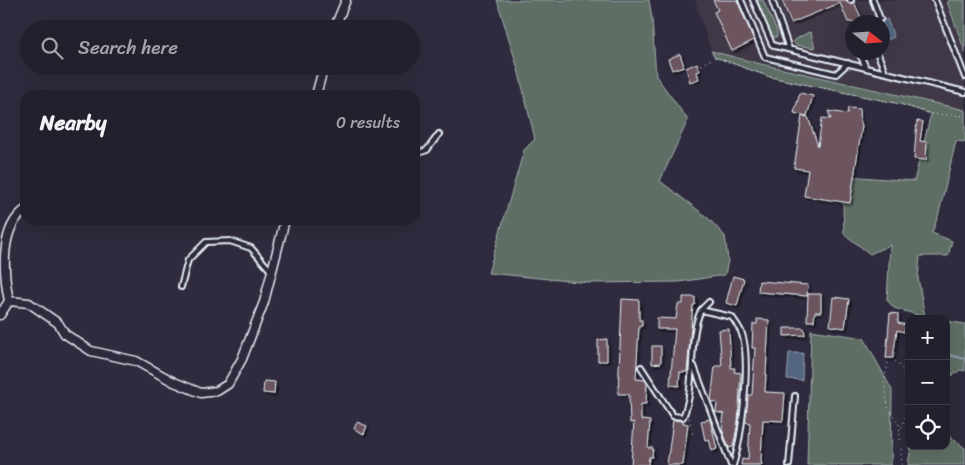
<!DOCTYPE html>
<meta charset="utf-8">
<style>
:root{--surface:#23202e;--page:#2b2836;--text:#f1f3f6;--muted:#a3a3aa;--line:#403e4a}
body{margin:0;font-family:Sriracha,sans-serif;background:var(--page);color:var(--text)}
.controls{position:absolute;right:15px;bottom:15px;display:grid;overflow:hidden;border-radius:10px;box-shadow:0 5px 20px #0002}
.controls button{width:45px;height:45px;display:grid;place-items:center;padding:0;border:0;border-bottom:1px solid var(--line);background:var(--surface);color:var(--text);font:25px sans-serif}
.compass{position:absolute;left:845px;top:15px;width:45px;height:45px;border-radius:50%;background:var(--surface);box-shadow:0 5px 20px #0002;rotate:107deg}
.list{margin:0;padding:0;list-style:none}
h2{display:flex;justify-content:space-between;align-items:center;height:65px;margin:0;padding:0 20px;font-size:21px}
h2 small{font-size:16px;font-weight:400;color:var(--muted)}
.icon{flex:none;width:28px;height:28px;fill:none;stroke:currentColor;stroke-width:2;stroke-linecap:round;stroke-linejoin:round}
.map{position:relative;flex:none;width:965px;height:465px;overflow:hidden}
.search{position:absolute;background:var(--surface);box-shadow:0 5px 20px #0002;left:20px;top:20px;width:400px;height:55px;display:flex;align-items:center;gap:12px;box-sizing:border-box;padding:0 18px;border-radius:28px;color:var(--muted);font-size:19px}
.panel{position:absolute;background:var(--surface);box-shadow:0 5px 20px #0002;left:20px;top:90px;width:400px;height:135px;border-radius:15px}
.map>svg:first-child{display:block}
.built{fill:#413747;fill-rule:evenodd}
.green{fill:#5e6e65;stroke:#a3b0ae}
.water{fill:#53657e;stroke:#8f9daf}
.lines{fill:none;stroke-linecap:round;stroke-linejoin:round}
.stream{stroke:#8f9daf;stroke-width:2}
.building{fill:#6c545f;stroke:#e8f1f8;filter:url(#shadow)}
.service-casing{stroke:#e8f1f8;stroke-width:8}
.minor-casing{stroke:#e8f1f8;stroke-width:11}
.path{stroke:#e8f1f8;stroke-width:1;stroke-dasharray:1 4;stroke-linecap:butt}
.service{stroke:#2f2a3d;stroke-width:4}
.minor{stroke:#2f2a3d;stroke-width:8}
</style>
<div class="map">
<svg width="965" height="465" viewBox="0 0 965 465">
<defs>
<filter id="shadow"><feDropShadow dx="2" dy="2" stdDeviation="1" flood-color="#0009"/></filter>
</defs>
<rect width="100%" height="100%" fill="#2f2a3d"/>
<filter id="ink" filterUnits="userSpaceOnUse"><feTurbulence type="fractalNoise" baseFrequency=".02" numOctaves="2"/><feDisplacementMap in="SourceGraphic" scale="10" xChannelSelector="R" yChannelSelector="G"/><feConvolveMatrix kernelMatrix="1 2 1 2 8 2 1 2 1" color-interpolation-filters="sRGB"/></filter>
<g filter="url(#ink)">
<path class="built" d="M695,0h249l21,53v57l-254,-59zM852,22h30v30h-30z"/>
<path class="green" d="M497,0h152l3,19 4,57 32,44 -28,61 47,36 18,19 3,24 -3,15 -46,7 -90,1 -101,-10 36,-123 11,-11 -17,-70z
M757,0h6l14,31v6h-3l-4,-3z
M950,0h15v52l-18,-50z
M809,32l2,1 4,15 -19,-3 -3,-4z
M711,51l50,13 204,46v32l-9,-1 -17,72 -7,20 20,8 -4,15h-28l-2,22 7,39 11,2h-10l-1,-2 -31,-9 -7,-8 3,-55 -20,9 -26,-20 -1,-29 4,-29 67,5 17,-67 -31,-10 -130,-27 -55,-20z
M946,321l19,3v47l-5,-1 -14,10z
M811,330l53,8 28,52 -1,75h-84z
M946,430l2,5 17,13v17h-57l3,-19h35z"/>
<path class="water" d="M887,19l7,18 -11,5 -1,-20h-3z
M789,353h14l-1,27 -15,-1z"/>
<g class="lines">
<path class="stream" d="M946,354l19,5"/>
</g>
<path class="building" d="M713,0h24l17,40 -22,11 -18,-39 4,-2z
M782,0h64l4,4 4,-2 9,20h-15l-8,-19 -49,20z
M680,54l4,12 -12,4 -4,-11z
M697,63l3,8 -3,1 2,7 -9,3 -4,-14z
M800,93l13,3 -6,20 -13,-3z
M848,108l12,1 -1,6 3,11 -12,77 -46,-7 4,-26 -14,-2 8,-52 6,1 10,29 4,-28 9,1 -3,-8 19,3z
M917,121l6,1 -3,19 7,1 -1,18 -12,-1z
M733,276l11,3 -7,27 -11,-3z
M759,281l49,4 -1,11 -49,-4z
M808,294h13v18h-6l-1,9h-7z
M683,297h12v8h-2l-6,67h-7l-1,14 -9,-1 5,-56h-18v-11l19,1 2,-15h5z
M833,297l16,2 -4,29 -15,-2z
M622,299l17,1v20h3v6h-3l-3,53 9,1 2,3 -1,21h-5v16l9,1 -2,27h5l-1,9h-3l-1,8h-17l3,-43 -4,1 -1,-29h-11z
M890,313l8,1v9l8,2 -2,7 -7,-2 -4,28h-7z
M757,319l12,1 -4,72 20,1 -2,28 -20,-1 -2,40 1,5h-21l1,-6 6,1 2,-37 -5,-1 3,-27h4l3,-47h-3l1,-24h4z
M784,328h20l1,7 -21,1z
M729,329l2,39h4l-1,4 7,1 -3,49 -5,25 -4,1 -7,-19 2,-15 -8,-2 1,-9 -6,-2 4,-35h7l-3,-36z
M607,339v22h-9v-21z
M652,346h9v17l-9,1z
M264,381l11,1 -1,12 -11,-1z
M710,419l7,30 -5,2 -3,-12 -4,1 -4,-19z
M673,420l10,1v2l5,1 -5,41h-16z
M357,422l10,4 -3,8 -10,-5z"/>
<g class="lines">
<defs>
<path id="service" d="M741,0l24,57 71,17 12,-11
M753,0l19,44 3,2 190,46
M772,0l17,49
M850,0h1
M935,0l30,77
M870,22l10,-3 -7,-19
M859,52l7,16
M877,52l8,20
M415,154l12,-4 12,-16
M181,287l7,-27 18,-18 24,-1 21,7 21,24
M701,310l8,-8
M694,366l37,99
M641,367l32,49 10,1c14,-33 4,-77 18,-107l31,7c3,5 8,11 10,17 9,26 0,104 -9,131
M789,465l6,-69"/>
<path id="minor" d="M334,29l12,-29
M316,95l8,-29
M9,301c-6,-30 -9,-73 16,-91
M0,315l9,-14 20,2 29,20 7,11 26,17 45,10 38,21 27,11 16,-2 11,-7 14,-25 22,-57 21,-82"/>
</defs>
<use href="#service" class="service-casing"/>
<use href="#minor" class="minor-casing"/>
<path class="path" d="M701,65l14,-8 55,20 130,27 31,10 34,2
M895,361l8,9 2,18
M888,363l-4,18 4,26 11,17 3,41
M689,418l4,18
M900,432l8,-24"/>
<use href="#service" class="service"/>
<use href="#minor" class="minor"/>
</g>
</g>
</svg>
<div class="controls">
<button>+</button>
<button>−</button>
<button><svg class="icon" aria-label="locate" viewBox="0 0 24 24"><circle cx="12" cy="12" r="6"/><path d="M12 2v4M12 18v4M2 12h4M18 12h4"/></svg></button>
</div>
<svg class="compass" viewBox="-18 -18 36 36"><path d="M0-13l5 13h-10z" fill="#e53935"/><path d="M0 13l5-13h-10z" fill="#a3a3aa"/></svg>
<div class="search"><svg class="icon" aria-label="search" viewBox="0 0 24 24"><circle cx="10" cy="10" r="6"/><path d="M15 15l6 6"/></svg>Search here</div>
<section class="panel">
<h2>Nearby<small>0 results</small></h2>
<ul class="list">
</ul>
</section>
</div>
